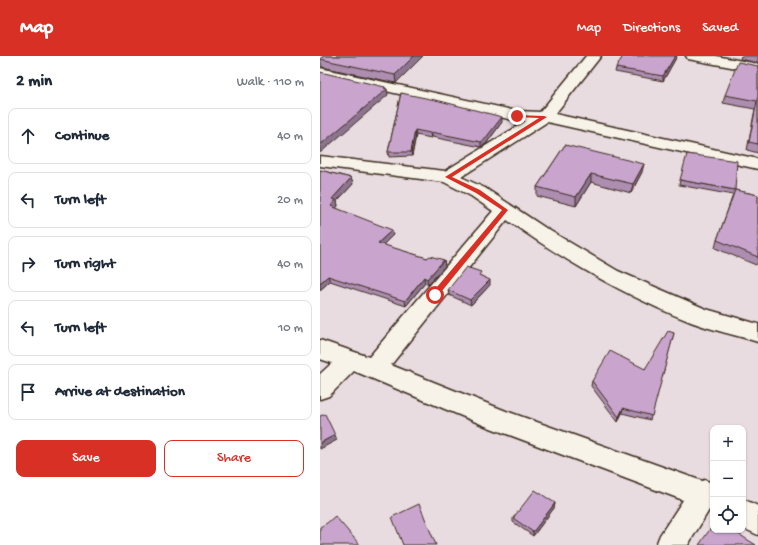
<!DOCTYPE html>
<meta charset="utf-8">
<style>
:root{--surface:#fff;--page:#f2f2f3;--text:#1f2937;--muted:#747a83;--line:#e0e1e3;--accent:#d93025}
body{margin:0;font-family:"Gochi Hand",sans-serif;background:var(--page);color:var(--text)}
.controls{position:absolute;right:12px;bottom:12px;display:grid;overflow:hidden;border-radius:8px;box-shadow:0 1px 3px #0004}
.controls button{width:36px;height:36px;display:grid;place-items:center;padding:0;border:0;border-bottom:1px solid var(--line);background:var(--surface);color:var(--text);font:20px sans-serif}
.stop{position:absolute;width:12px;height:12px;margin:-9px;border:3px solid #d93025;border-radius:50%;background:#fff}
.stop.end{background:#d93025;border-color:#fff;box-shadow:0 1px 4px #0008}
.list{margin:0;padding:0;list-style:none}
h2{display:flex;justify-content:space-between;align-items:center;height:52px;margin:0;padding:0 16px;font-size:17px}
h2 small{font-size:13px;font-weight:400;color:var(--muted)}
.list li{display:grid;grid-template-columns:26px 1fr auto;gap:12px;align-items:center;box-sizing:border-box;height:56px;margin:0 8px 8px;padding:0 8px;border:1px solid var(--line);border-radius:8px}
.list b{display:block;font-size:15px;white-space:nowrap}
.list em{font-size:13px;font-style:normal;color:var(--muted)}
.actions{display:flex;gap:8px;padding:12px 16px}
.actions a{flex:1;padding:9px 0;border:1px solid var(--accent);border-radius:8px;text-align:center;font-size:14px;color:var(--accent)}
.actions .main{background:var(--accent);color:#fff}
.icon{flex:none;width:22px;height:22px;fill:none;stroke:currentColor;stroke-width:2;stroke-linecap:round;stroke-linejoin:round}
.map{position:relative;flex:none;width:438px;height:489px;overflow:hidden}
header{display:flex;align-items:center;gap:24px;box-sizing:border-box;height:56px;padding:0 20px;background:var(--accent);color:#fff}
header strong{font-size:19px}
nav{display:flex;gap:22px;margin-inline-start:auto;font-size:14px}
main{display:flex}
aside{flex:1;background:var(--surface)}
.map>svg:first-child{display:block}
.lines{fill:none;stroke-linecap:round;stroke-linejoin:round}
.minor-casing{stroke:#3b2a1e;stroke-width:3}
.minor{fill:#f7f3e8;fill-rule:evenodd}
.wall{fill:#ad8eb1;stroke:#3b2a1e}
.shaded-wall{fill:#8d7490;stroke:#3b2a1e}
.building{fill:#c9a5ce;stroke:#3b2a1e}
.route{fill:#d93025}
</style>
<header>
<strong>Map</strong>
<nav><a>Map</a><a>Directions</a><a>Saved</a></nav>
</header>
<main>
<aside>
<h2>2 min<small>Walk · 110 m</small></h2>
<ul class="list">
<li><svg class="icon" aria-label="ahead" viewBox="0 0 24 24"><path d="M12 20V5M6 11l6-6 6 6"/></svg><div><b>Continue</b></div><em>40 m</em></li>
<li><svg class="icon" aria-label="left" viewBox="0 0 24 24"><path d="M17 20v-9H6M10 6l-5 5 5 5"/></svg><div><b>Turn left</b></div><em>20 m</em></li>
<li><svg class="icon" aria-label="right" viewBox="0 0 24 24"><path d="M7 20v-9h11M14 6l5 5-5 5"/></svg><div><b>Turn right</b></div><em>40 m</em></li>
<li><svg class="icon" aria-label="left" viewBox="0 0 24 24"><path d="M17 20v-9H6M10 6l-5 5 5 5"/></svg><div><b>Turn left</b></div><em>10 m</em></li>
<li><svg class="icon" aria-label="arrive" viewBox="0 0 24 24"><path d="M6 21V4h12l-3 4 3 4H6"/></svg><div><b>Arrive at destination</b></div></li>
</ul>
<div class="actions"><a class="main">Save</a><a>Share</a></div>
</aside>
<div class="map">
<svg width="438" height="489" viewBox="0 0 438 489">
<rect width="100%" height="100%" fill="#e9dce0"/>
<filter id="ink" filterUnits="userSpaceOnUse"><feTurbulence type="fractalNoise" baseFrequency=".025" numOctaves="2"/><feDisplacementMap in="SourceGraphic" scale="8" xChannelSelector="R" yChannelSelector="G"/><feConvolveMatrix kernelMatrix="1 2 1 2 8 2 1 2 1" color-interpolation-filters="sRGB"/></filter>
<g filter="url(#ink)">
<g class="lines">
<defs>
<path id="minor" d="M266,0h15l-46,58 203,45v10l-211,-47 -86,55 24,11 62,41 71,42 88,38 52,15v18c-22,-7 -46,-12 -67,-20 -66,-26 -127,-62 -184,-102l-116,145 115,46 196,70 2,-1 9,3v28l-4,-1 -21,35h-32l4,-10 23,-35 -195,-73 -134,-56 -25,25 -9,3v-25l12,-11 -12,-4v-19l49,17 124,-146 -22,-15 -27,-14 -124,-16v-10l125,15 81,-50h-9l-197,-45v-8l197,43 23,1z
M366,0h30l42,8v8l-65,-12 -5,-1z
M423,443l15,7v29l-15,-7z"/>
</defs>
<use href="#minor" class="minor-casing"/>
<use href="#minor" class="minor"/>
</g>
<path class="wall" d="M4,0h99l-27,27 -74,-16 -2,-8z
M357,0l-14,25 -48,-9 1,-4z
M421,0h17v7l-18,-4z
M438,10v87l-11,-3 8,-41 -32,-6 2,-8z
M81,37l101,29 -16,22 -5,3 -49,-10 -1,1 -15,-3 -4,21 -23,1 -1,-5z
M245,89l77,27 -11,21 -40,-11 -15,24 -39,-10v-9z
M0,114l31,8 2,6 -16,17 1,5 -2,2 57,27 -10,10 44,13 17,2 1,6 -17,19 -3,-2 -19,23 -76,-25 -10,9z
M360,124l55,10 23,5v67l-2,3 -41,-17 2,-8 16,-45 -54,-10z
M162,220l8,9 -19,20 -22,-10 -1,-5z
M354,277l-24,87 -28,-7 -4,9 -27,-36 1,-5 53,-12z
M235,447l-1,5 -21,28 -20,-14v-4z"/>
<path class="shaded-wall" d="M94,0h9l-27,27 -1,-8z
M355,0h2l-14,25v-5z
M65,31l1,3 1,-1 1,6 -68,58v-8z
M182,61v5l-16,22 -5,3v-5z
M95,74l1,5 -4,21 -1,-4z
M111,76l1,5 -1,1 -1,-5z
M324,108l-2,8 -11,21 2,-9z
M271,118v8l-15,24v-9z
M31,122l2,6 -16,17 1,5 -5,6 -2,-6 1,-7z
M72,174l1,5 -14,14 -1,-6z
M124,204l1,6 -17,19 -1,-6z
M8,220l2,5 -10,9v-7z
M104,221l1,6 -19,23 -1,-5z
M170,224v5l-19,20 -1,-5z
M303,352l-1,5 -4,9 1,-5z
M15,379l2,5 -17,9v-6z
M235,447l-1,5 -21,28v-4z"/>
<path class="building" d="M4,0h90l-19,19 -75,-16z
M303,0h52l-12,20 -47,-8z
M418,6l20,4v78l-9,-2 8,-41 -32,-6z
M0,16l65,15 -1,1 3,1 -67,56z
M81,37l39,8 62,16 -17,22 -4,3 -50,-10 -1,1 -15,-3 -4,22h-23z
M245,89l79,19 -11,20 -42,-10 -15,23 -39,-10z
M367,98l50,7 -2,29 -55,-10z
M0,114l31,8 -19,21 4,1 -5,6 61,24 -14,13 49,15 3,-2 14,4 -17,19 -3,-2 -19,24 -77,-25 -8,7z
M415,134l23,5v62l-41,-17z
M146,211l15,5 -2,3 11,5 -20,20 -22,-10z
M348,275l6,2 -22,83 -29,-8 -4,9 -27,-36 18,-30 35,18z
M5,358l10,21 -15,8v-27z
M215,434l20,13 -22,29 -20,-14z
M99,448l17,41h-33l-11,-28z
M15,460l25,29h-40v-18l7,-4z
M393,469v5h19l24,15h-57z"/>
</g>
<path class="route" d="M197,59l27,1 3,1 -95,60 28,13 28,20 -71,87h-5v-4l70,-83 -26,-17 -31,-16 94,-59 -23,-1z"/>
</svg>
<div class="controls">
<button>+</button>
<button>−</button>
<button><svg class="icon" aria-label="locate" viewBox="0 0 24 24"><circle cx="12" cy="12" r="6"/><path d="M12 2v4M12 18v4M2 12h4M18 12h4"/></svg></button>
</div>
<div class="stop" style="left:115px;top:239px"></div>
<div class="stop end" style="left:197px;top:60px"></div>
</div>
</main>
